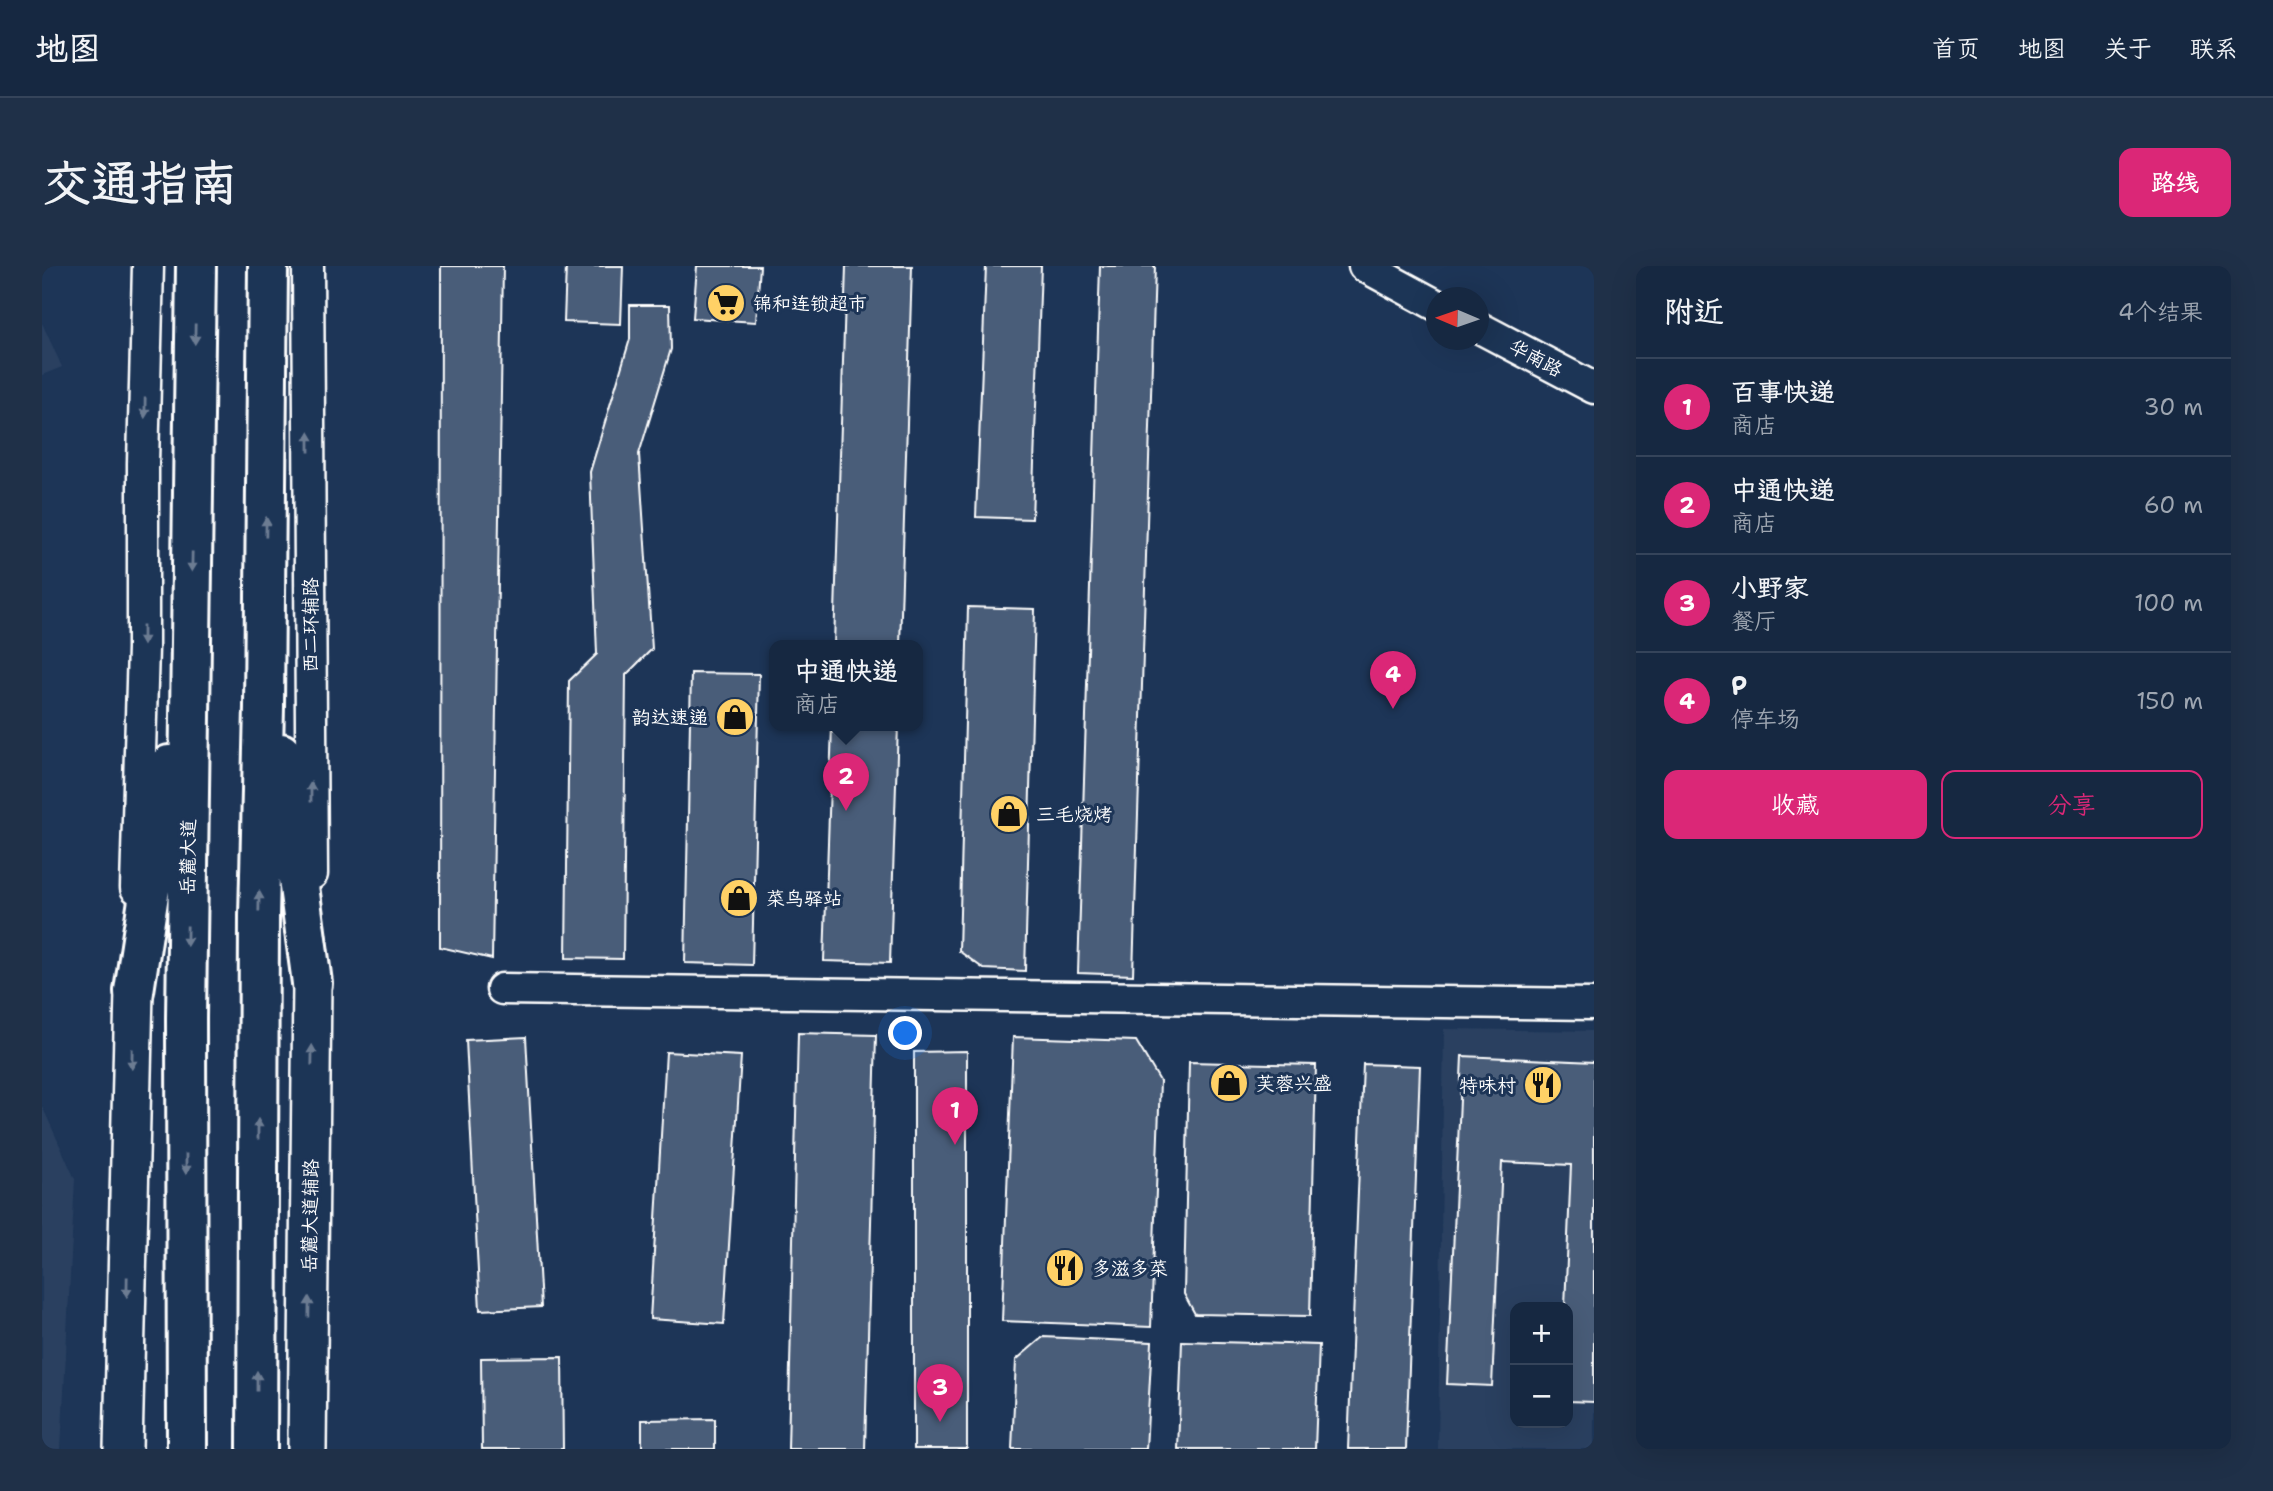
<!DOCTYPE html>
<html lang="zh">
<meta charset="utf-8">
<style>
:root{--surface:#162841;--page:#1f3048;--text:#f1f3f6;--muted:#9ea6b1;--line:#35445a;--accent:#db2777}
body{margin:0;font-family:"Shantell Sans","LXGW WenKai TC",sans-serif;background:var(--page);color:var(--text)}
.controls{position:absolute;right:21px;bottom:21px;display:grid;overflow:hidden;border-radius:14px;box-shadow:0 7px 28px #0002}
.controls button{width:63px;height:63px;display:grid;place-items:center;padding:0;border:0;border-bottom:2px solid var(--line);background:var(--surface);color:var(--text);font:35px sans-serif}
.compass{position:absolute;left:1384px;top:21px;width:63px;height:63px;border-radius:50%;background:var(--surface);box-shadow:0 7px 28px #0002;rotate:272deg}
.you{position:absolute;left:864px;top:768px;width:24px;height:24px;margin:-18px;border:5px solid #fff;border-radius:50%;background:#1a73e8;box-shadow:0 0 0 10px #1a73e833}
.badge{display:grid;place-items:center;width:46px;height:46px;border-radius:50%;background:var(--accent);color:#fff;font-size:23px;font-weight:700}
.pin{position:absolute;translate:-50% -58px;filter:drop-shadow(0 2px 4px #0008)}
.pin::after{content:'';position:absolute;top:37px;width:24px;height:21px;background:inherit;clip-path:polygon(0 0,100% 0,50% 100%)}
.popup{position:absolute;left:727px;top:374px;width:154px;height:91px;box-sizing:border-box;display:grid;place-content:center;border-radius:14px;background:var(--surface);filter:drop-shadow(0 2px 5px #0005);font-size:23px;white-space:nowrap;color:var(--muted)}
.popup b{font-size:26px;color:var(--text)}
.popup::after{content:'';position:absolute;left:50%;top:100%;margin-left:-14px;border:14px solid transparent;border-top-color:var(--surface)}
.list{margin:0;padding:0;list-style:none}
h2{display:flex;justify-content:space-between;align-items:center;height:91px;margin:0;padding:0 28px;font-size:30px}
h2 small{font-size:23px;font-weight:400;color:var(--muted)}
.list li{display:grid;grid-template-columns:46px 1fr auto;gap:21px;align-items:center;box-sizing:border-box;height:98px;padding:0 28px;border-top:2px solid var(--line)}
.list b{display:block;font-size:26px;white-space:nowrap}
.list p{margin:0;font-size:23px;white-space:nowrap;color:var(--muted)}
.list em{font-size:23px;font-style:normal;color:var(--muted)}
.actions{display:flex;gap:14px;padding:21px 28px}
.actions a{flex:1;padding:16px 0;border:2px solid var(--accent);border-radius:14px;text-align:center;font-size:24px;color:var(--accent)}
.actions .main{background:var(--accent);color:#fff}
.map{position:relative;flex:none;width:1552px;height:1183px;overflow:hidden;border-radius:14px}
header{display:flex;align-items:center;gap:42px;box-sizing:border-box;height:98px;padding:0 35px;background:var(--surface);border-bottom:2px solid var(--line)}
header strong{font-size:33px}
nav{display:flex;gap:38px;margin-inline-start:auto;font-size:24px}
.intro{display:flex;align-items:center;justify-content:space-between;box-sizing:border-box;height:168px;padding:0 42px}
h1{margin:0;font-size:49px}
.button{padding:18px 32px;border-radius:14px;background:var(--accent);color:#fff;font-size:24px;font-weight:700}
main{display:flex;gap:42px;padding:0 42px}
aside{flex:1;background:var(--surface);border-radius:14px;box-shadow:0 7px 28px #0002}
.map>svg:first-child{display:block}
.built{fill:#2a4161;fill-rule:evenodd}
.building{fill:#4a5d79;stroke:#fff;stroke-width:2}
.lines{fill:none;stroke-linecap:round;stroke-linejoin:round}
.minor-casing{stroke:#fff;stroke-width:35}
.major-casing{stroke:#fff;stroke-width:42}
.highway-casing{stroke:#fff;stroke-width:44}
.minor{stroke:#1d3557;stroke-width:30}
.major{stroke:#1d3557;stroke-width:37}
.highway{stroke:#1d3557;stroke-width:38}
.oneway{fill:#6c7c92}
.labels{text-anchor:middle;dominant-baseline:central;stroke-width:6;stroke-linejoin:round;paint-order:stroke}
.poi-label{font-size:19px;fill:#fff;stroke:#1d3557;text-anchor:start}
.street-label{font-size:19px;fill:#fff;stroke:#1d3557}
</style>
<header>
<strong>地图</strong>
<nav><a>首页</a><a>地图</a><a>关于</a><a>联系</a></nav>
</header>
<div class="intro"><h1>交通指南</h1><a class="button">路线</a></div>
<main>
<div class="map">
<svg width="1552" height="1183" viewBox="0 0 1552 1183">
<rect width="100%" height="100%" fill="#1d3557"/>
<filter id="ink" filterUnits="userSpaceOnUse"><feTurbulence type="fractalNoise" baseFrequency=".0143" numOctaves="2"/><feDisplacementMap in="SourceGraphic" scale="14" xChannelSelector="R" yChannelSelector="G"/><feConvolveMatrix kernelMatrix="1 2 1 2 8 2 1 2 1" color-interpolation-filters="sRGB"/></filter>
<g filter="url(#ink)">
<path class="built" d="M0,57l20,44 -20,8z
M1402,763l150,2v418h-156zM1473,1041h53v116h-53z
M0,840l33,73 -14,270h-19z"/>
<path class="building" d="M399,0h62l-11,693 -52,-12z
M524,0h57l-2,58 -57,-2z
M655,0h63l-4,56 -63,-4z
M804,0h66l-12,379h-66z
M944,0h55l-9,253 -56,-2z
M1058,0h55l-22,709 -55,-2z
M588,39h40l1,44 -32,105 13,195 -26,26 -3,284 -57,-1 3,-277 28,-27 -7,-182 40,-133z
M926,341l67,2 -10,362 -41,-2 -25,-18z
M649,407l68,1 -7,291 -67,-2z
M790,459h66l-8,238 -66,-2z
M756,767l78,2 -11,414h-77z
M484,771l15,270 -61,3 -14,-270z
M971,771l123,4 24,40 -9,246 -149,-6z
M925,785v398h-53v-397z
M624,786l75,4 -17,268 -74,-5z
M1420,790l132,6v340l-26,-1v-94h-3l6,-142 -69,-3 -10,224 -45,-2z
M1147,796l127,3 -6,251 -115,-2 -11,-20z
M1321,798l57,2 -14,383h-58z
M1001,1071l109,5 -6,107h-134l4,-89z
M1140,1075l137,4 -4,104h-137z
M520,1091l1,92h-81l-1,-91z
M673,1153v30h-73v-29z"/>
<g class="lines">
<defs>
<path id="minor" d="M266,0l4,608
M1322,0l72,39
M1436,61l116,61
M94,622l7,-240v-185l5,-197
M460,723l1092,15"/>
<path id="major" d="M81,1183l11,-458
M265,1183l5,-466"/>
<path id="highway" d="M239,487l31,230
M92,725l35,-226
M145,1183l-1,-431 10,-752
M215,1183l2,-533 5,-209 4,-441"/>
</defs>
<use href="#minor" class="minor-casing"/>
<use href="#major" class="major-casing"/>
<use href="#highway" class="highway-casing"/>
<use href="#minor" class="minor"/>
<use href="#major" class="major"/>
<use href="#highway" class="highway"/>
</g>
<defs><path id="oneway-solid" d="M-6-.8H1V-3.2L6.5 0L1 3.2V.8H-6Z" transform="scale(1.75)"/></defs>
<g class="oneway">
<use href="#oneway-solid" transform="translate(153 68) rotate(91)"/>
<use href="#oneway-solid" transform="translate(103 142) rotate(91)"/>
<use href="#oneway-solid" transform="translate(267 176) rotate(-90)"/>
<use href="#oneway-solid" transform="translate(224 261) rotate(-89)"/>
<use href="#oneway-solid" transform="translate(150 296) rotate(91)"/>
<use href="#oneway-solid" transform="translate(101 369) rotate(90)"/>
<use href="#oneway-solid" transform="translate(269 526) rotate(-90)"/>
<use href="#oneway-solid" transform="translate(217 635) rotate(-89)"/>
<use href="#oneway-solid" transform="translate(145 670) rotate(91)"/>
<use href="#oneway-solid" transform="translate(270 789) rotate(-89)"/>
<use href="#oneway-solid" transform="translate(90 793) rotate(91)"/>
<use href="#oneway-solid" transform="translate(216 863) rotate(-90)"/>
<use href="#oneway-solid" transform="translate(144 898) rotate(90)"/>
<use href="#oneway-solid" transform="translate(85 1021) rotate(91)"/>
<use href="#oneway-solid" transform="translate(267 1041) rotate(-89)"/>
<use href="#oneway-solid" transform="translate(215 1115) rotate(-90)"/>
</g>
</g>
<defs>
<symbol id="supermarket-disc" viewBox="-11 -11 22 22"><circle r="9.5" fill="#ffd166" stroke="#1d3557"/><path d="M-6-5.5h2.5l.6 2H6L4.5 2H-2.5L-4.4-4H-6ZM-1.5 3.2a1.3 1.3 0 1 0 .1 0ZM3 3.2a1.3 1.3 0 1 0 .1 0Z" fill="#111"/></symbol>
<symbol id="shop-disc" viewBox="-11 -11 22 22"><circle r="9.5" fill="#ffd166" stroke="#1d3557"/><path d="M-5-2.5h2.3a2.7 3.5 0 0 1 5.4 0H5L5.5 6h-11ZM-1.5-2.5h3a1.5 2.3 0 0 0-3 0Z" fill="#111"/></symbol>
<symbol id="restaurant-disc" viewBox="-11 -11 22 22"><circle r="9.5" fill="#ffd166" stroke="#1d3557"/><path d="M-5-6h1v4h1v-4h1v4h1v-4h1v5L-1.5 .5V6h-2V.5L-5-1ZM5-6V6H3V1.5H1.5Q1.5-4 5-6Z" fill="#111"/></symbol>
</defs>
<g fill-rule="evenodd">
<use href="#supermarket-disc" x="662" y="15" width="44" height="44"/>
<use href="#shop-disc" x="671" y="429" width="44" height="44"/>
<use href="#shop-disc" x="945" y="526" width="44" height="44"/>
<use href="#shop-disc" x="675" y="610" width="44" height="44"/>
<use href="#shop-disc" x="1165" y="795" width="44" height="44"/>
<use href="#restaurant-disc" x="1479" y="797" width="44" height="44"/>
<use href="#restaurant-disc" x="1001" y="980" width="44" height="44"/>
</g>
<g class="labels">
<g class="poi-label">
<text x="711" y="37">锦和连锁超市</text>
<text x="666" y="451" text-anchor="end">韵达速递</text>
<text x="994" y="548">三毛烧烤</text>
<text x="724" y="632">菜鸟驿站</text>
<text x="1214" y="817">芙蓉兴盛</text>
<text x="1474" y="819" text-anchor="end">特味村</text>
<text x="1050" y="1002">多滋多菜</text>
</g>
<g class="street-label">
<text transform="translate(1494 92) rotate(28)">华南路</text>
<text transform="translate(268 359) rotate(-90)">西二环辅路</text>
<text transform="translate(146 591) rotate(-89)">岳麓大道</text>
<text transform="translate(268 950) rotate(-89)">岳麓大道辅路</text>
</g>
</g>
</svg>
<div class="controls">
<button>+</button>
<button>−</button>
</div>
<svg class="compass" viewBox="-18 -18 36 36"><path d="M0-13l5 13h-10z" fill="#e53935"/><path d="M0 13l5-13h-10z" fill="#9ea6b1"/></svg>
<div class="you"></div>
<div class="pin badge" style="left:913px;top:879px">1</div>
<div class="pin badge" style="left:804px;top:545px">2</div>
<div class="popup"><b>中通快递</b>商店</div>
<div class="pin badge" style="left:898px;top:1156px">3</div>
<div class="pin badge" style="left:1351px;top:443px">4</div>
</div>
<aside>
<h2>附近<small>4个结果</small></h2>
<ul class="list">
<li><span class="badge">1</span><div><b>百事快递</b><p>商店</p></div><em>30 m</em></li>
<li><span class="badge">2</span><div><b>中通快递</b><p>商店</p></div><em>60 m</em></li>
<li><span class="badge">3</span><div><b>小野家</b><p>餐厅</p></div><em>100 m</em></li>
<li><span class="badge">4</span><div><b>P</b><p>停车场</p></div><em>150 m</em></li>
</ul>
<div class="actions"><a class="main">收藏</a><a>分享</a></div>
</aside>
</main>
